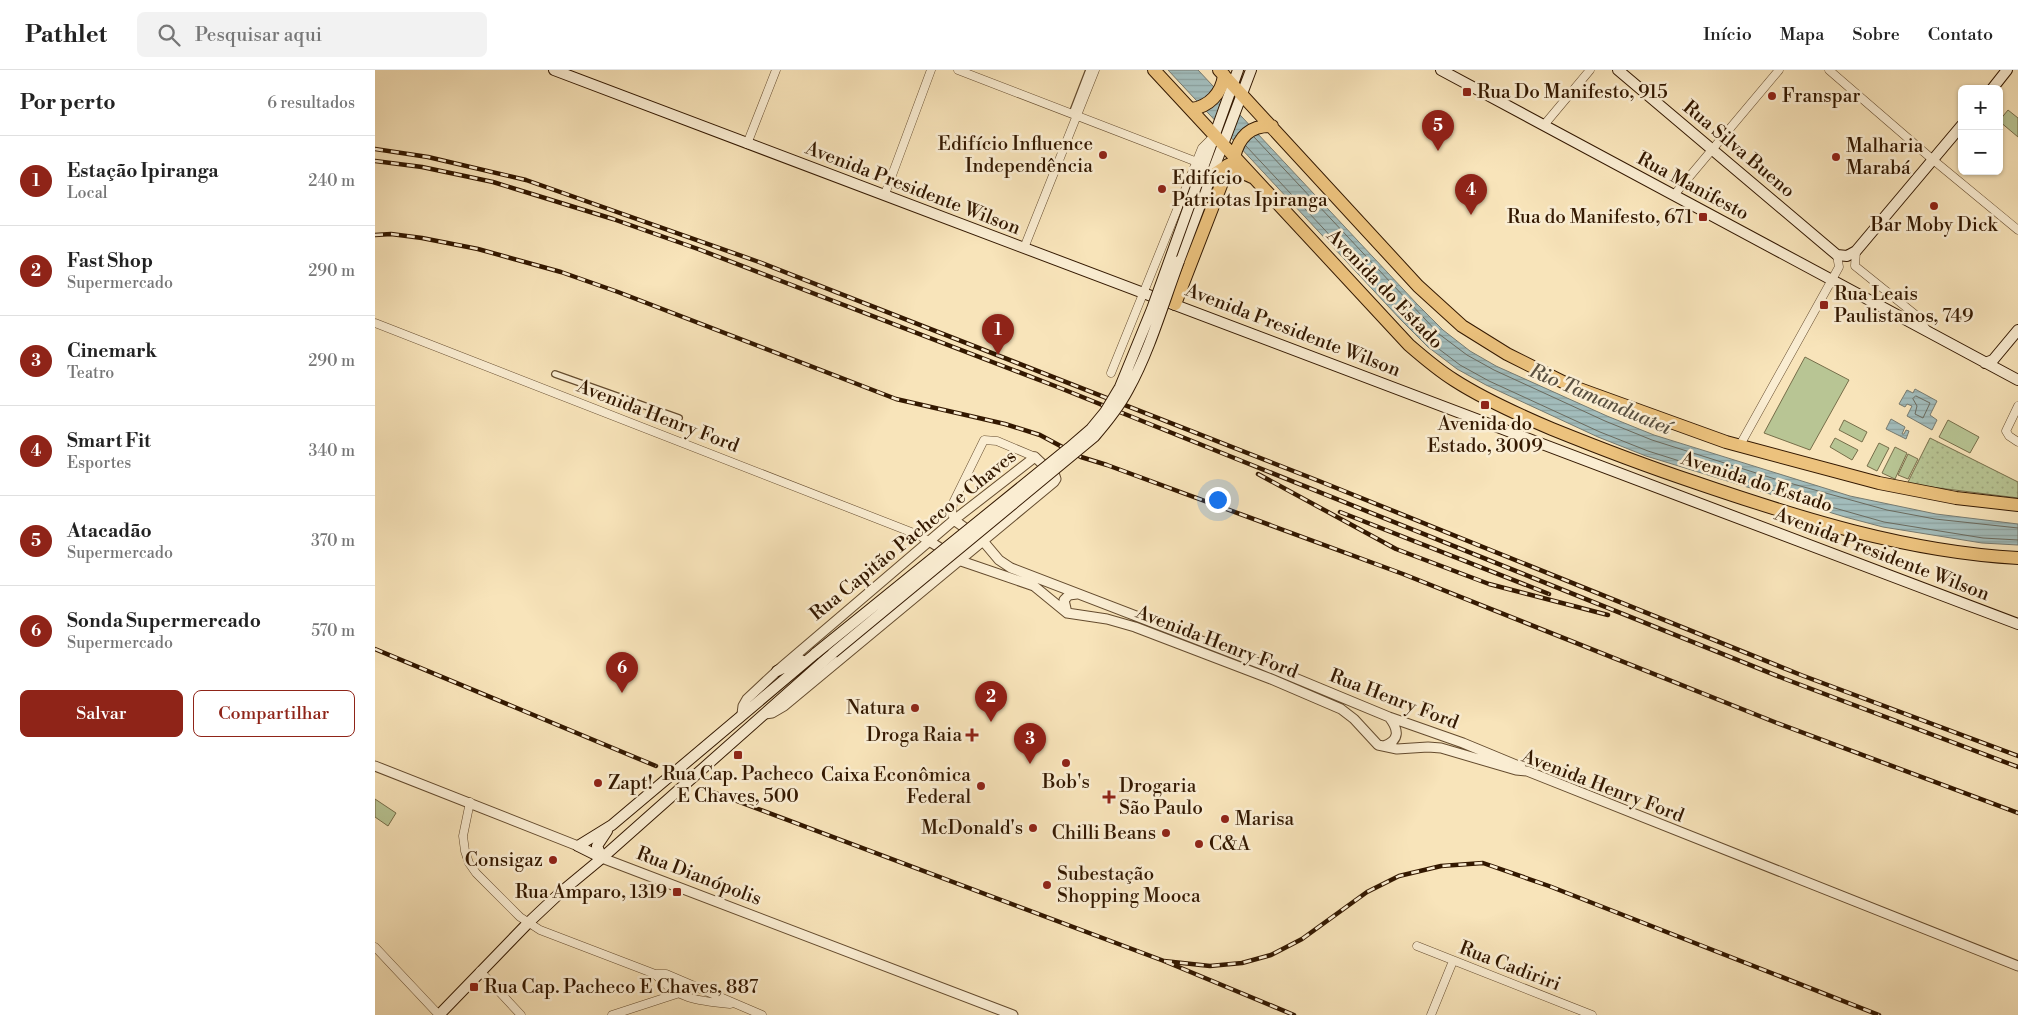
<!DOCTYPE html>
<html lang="pt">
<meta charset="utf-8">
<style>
:root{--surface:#fff;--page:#f2f2f2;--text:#222;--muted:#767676;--line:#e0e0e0;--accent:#8f2418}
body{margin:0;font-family:"Libre Bodoni",serif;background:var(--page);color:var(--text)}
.controls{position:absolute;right:15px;top:15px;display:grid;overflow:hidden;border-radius:8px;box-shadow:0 1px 4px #0004}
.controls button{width:45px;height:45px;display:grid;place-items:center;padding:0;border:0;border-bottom:1px solid var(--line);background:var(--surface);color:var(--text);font:25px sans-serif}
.you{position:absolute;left:842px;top:429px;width:18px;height:18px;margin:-12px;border:4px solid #fff;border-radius:50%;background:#1a73e8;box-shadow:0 0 0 8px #1a73e833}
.badge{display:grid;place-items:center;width:32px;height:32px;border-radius:50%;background:var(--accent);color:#fff;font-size:16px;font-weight:700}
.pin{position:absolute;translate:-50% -41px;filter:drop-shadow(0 1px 2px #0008)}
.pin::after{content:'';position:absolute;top:26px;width:18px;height:15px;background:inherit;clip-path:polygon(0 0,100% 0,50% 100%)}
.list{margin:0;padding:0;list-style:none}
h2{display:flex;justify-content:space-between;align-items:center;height:65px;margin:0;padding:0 20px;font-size:21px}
h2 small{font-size:16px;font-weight:400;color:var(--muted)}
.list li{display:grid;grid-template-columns:32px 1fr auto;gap:15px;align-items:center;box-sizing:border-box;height:90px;padding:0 20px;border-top:1px solid var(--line)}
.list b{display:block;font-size:19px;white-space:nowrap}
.list p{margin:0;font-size:16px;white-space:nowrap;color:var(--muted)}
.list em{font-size:16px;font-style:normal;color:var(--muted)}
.actions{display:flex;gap:10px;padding:15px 20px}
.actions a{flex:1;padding:11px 0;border:1px solid var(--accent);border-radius:8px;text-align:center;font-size:18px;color:var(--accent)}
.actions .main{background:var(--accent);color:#fff}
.icon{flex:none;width:28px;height:28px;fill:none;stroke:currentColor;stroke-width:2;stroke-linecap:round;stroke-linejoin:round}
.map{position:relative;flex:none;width:1643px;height:945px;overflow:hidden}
header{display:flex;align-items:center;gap:30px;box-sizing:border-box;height:70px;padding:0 25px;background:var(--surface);border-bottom:1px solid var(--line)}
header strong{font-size:24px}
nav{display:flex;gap:28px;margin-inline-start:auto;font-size:18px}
.search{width:350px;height:45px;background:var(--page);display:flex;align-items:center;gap:12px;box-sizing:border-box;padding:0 18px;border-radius:8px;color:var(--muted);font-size:19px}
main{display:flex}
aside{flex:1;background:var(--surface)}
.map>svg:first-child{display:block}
.green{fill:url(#green-dots);stroke:#766e4a}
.pitch{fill:#b8c594;stroke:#766e4a}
.water{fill:url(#water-rules);stroke:#767a70}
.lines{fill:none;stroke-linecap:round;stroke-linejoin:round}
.shore{stroke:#6a6a5e;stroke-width:1}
.pedestrian-casing{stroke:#644b2e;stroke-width:8}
.minor-casing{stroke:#644b2e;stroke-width:9}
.tertiary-casing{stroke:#644b2e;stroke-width:11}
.secondary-casing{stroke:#331800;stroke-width:12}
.trunk-casing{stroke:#331800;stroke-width:14}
.pedestrian{stroke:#faedd2;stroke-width:5.5}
.minor{stroke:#faedd2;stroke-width:8}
.tertiary{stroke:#faedd2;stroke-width:9}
.secondary{stroke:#faedd2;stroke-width:10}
.trunk{stroke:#ecc27d;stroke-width:12}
.rail-casing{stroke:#331800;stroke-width:4.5}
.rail{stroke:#faedd2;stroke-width:2.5;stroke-dasharray:8;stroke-linecap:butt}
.secondary-bridge-casing{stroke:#331800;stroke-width:12;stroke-linecap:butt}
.secondary-bridge{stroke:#faedd2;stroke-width:10}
.poi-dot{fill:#8f2418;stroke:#faedd2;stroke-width:2}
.labels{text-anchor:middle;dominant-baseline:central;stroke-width:5;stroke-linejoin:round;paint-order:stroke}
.poi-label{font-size:19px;fill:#331800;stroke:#faedd2;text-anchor:start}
.street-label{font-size:19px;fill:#331800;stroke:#faedd2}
.water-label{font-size:20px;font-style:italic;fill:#5a5141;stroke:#faedd2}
</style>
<header>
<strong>Pathlet</strong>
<div class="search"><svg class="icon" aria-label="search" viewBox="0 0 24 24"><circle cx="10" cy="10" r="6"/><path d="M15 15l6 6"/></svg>Pesquisar aqui</div>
<nav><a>Início</a><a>Mapa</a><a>Sobre</a><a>Contato</a></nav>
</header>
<main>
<aside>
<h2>Por perto<small>6 resultados</small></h2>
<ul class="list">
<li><span class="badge">1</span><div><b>Estação Ipiranga</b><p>Local</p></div><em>240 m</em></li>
<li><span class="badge">2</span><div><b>Fast Shop</b><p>Supermercado</p></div><em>290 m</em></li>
<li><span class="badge">3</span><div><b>Cinemark</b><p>Teatro</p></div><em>290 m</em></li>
<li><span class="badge">4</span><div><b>Smart Fit</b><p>Esportes</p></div><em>340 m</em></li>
<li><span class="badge">5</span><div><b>Atacadão</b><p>Supermercado</p></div><em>370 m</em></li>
<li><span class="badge">6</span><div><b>Sonda Supermercado</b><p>Supermercado</p></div><em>570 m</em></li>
</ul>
<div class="actions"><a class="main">Salvar</a><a>Compartilhar</a></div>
</aside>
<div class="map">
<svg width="1643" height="945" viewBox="0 0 1643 945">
<defs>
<pattern id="green-dots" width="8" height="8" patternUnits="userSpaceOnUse" patternTransform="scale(1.25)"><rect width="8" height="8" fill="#b8c594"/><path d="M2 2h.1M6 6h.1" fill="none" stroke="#9fa87e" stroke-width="1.8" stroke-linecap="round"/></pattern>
<pattern id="water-rules" width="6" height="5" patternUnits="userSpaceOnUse" patternTransform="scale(1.25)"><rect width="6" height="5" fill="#a2bcbb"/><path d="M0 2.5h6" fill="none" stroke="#8ca19f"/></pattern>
</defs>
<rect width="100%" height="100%" fill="#f8e4ba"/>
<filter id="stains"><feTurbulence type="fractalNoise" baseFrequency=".004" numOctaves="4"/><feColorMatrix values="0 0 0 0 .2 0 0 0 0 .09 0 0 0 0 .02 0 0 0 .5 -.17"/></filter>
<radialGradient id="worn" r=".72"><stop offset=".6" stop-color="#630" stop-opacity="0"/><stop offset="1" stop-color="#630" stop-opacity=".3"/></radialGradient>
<path class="green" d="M1555,368l88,44v16l-111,-14z"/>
<path class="pitch" d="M1633,40l10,8v19l-19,-16z
M1430,287l44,23 -39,70 -46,-17z
M1469,350l23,12 -5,10 -23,-12z
M1573,350l31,17 -9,16 -31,-16z
M1460,368l23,12 -6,10 -22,-13z
M1504,373l10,5 -12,23 -10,-5z
M1520,377l12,6 -12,26 -13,-6z
M1533,384l10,5 -10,20 -10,-4z
M0,729l21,14 -8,13 -13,-9z"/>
<path class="water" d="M793,0h30l219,234 26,26 27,21 26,15 111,50 47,19 196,61 86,18 82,10v21l-36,-2 -99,-16 -38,-10 -199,-61 -48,-19 -112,-52 -29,-16 -29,-22 -27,-27z
M1540,319l22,12 -7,14 7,5 -5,10 -25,-14 5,-10 -5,-2 -2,3 -6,-3 8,-14 6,3z
M1516,349l14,8 -3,7h2l2,-4 3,1 -3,8 -20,-10z"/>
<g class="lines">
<path class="shore" d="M879,67l185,197 28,21 27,15 111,51 47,19 123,39 112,31 48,9 83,9
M871,76l185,197 29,22 29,16 111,51 48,19 123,39 113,32 99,16 35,2
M1541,326l14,7 -7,15 -8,-4 2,-8 -4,-7z"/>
<defs>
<path id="pedestrian" d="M697,44l17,-44
M180,304l124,44"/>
<path id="minor" d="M583,0l239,92
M1454,0l103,89 86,71
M1169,55l46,-55
M372,74l29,-74
M510,124l46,-124
M1299,125l105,-125
M649,178l71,-178
M1481,181l-1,15 62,50 11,16
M0,253l541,211 13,7
M736,303l91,-225 12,-12
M1643,336l-12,25 3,5 9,6
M1365,375l99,-178 -2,-12
M579,450l-2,-8 1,-9 31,-63 13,1 38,16
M95,732l-7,34 2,15 4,12 7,10 44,44 20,13 115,44h11l96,41
M1042,876l175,69
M0,877l64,68
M105,901l41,44
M280,904c22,25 42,27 75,30
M237,945l86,-28
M1056,945l22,-54"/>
<path id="tertiary" d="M579,450l29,21 16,19 12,8 250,96 128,53 74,26 58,24
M554,471l32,20 73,25 33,27 40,6 28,8 136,52 70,30 13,10 24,26 19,4 31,-2 13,1 75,22 11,1 491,195
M692,543l-3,-13 5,-5 8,-1
M367,644l1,-8 4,-7 30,-28 177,-151 81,-63 20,19 1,3 -2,3 -270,224 -12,7 -7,1
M1009,676c16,-6 15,-16 5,-29
M0,696l203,80
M227,788l411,157"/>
<path id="secondary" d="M179,0l1464,554
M1066,0l577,310
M1243,0l219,185 10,1 9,-5 106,-126
M1617,19l15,-19
M827,100l36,-100
M804,191l72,-191
M1610,293l8,-3 25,-30
M402,601l24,-11
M203,776l34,-21 204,-172
M203,776l24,12
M227,788l-5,-12 10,-15
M64,945l89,-92 33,-31 41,-34 231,-205"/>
<path id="trunk" d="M779,0l255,275c15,13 29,25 45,35 31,20 65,35 98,49 47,19 94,37 142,53 105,36 213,70 324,76
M844,0l199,216 44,40 45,28 64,32 155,56 153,41 77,15 62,7
M816,39c18,-2 31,-16 33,-34
M859,87c5,-20 16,-32 38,-31
M837,106l16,-11 10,-4
M800,234l48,-124c8,-9 18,-9 29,-3"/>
</defs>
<use href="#pedestrian" class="pedestrian-casing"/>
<use href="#minor" class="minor-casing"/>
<use href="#tertiary" class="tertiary-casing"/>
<use href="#secondary" class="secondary-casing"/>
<use href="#trunk" class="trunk-casing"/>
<use href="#pedestrian" class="pedestrian"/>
<use href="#minor" class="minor"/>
<use href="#tertiary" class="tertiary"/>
<use href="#secondary" class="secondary"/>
<use href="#trunk" class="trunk"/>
<defs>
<path id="rail" d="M0,79l53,8 98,23 233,82 560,219 482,194 217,81
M0,91l47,6 71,15 120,37 85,30 357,137 730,293 233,88
M0,165l16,-1 31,4 56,11 83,23 57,20 278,107 109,25 35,11 41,22 26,8 296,109 374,149 241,90
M883,404l138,75 93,35 119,31
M965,442l209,82
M0,579l281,117
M327,718l462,173 130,54
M789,891l46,5 32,-3 29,-8 31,-16 65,-47 32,-16 42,-10 42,-3 66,23 330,129"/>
</defs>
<use href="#rail" class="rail-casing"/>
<use href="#rail" class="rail"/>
<defs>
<path id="secondary-bridge" d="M441,583l253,-205 22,-19 14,-17 15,-25 32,-78 50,-139
M458,583l261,-216c13,-15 25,-30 34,-47 22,-40 35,-86 51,-129"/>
</defs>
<use href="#secondary-bridge" class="secondary-bridge-casing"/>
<use href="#secondary-bridge" class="secondary-bridge"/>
</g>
<g class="poi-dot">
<rect x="1087" y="17" width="10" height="10" rx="2.5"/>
<circle cx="1397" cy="26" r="5"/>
<circle cx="728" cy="85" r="5"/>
<circle cx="1461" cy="87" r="5"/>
<circle cx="787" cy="119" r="5"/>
<circle cx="1559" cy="136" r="5"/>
<rect x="1323" y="142" width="10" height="10" rx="2.5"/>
<rect x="1444" y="230" width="10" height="10" rx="2.5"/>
<rect x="1105" y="330" width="10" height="10" rx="2.5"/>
<circle cx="540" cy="638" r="5"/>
<path d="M594.5 657.5h5v5h5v5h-5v5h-5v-5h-5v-5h5z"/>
<rect x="358" y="680" width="10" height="10" rx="2.5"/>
<circle cx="691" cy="693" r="5"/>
<circle cx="223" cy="713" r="5"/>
<circle cx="606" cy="716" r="5"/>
<path d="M731.5 719.5h5v5h5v5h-5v5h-5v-5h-5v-5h5z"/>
<circle cx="850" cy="749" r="5"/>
<circle cx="658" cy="758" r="5"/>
<circle cx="791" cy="763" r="5"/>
<circle cx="824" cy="774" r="5"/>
<circle cx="178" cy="790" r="5"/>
<circle cx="672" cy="815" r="5"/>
<rect x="297" y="817" width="10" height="10" rx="2.5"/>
<rect x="94" y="912" width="10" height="10" rx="2.5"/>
</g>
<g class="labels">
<g class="poi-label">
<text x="1102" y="22">Rua Do Manifesto, 915</text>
<text x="1407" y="26">Franspar</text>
<text x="718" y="74" text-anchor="end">Edifício Influence<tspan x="718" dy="22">Independência</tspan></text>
<text x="1471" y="76">Malharia<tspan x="1471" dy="22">Marabá</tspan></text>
<text x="797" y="108">Edifício<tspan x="797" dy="22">Patriotas Ipiranga</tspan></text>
<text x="1318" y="147" text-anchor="end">Rua do Manifesto, 671</text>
<text x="1559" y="155" text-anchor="middle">Bar Moby Dick</text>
<text x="1459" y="224">Rua Leais<tspan x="1459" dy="22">Paulistanos, 749</tspan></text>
<text x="1110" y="354" text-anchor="middle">Avenida do<tspan x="1110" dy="22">Estado, 3009</tspan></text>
<text x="530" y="638" text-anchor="end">Natura</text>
<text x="587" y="665" text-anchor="end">Droga Raia</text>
<text x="363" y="704" text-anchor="middle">Rua Cap. Pacheco<tspan x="363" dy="22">E Chaves, 500</tspan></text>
<text x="596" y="705" text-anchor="end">Caixa Econômica<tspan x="596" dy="22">Federal</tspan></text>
<text x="691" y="712" text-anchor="middle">Bob's</text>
<text x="233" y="713">Zapt!</text>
<text x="744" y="716">Drogaria<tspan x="744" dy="22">São Paulo</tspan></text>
<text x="860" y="749">Marisa</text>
<text x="648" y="758" text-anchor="end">McDonald's</text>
<text x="781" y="763" text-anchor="end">Chilli Beans</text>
<text x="834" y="774">C&amp;A</text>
<text x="168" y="790" text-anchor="end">Consigaz</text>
<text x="682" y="804">Subestação<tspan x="682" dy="22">Shopping Mooca</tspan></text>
<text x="292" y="822" text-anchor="end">Rua Amparo, 1319</text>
<text x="109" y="917">Rua Cap. Pacheco E Chaves, 887</text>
</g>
<g class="street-label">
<text transform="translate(1364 79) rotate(40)">Rua Silva Bueno</text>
<text transform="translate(1318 116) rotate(28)">Rua Manifesto</text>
<text transform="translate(538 118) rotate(21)">Avenida Presidente Wilson</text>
<text transform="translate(1010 219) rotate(46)">Avenida do Estado</text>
<text transform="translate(918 260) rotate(21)">Avenida Presidente Wilson</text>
<text transform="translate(283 346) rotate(21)">Avenida Henry Ford</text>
<text transform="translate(1382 412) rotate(18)">Avenida do Estado</text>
<text transform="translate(538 465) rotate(-39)">Rua Capitão Pacheco e Chaves</text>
<text transform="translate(1507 484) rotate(21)">Avenida Presidente Wilson</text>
<text transform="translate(842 572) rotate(21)">Avenida Henry Ford</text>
<text transform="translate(1019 629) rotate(21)">Rua Henry Ford</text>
<text transform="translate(1228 716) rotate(21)">Avenida Henry Ford</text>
<text transform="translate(324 806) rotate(21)">Rua Dianópolis</text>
<text transform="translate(1135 896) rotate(21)">Rua Cadiriri</text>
</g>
<g class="water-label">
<text transform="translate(1225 330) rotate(23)">Rio Tamanduateí</text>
</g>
</g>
<rect width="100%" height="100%" filter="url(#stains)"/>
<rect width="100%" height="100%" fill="url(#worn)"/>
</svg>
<div class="controls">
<button>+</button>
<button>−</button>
</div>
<div class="you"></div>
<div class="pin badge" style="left:623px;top:285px">1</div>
<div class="pin badge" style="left:616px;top:652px">2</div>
<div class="pin badge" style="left:655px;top:694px">3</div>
<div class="pin badge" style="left:1096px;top:145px">4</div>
<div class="pin badge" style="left:1063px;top:81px">5</div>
<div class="pin badge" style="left:247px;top:623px">6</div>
</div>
</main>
